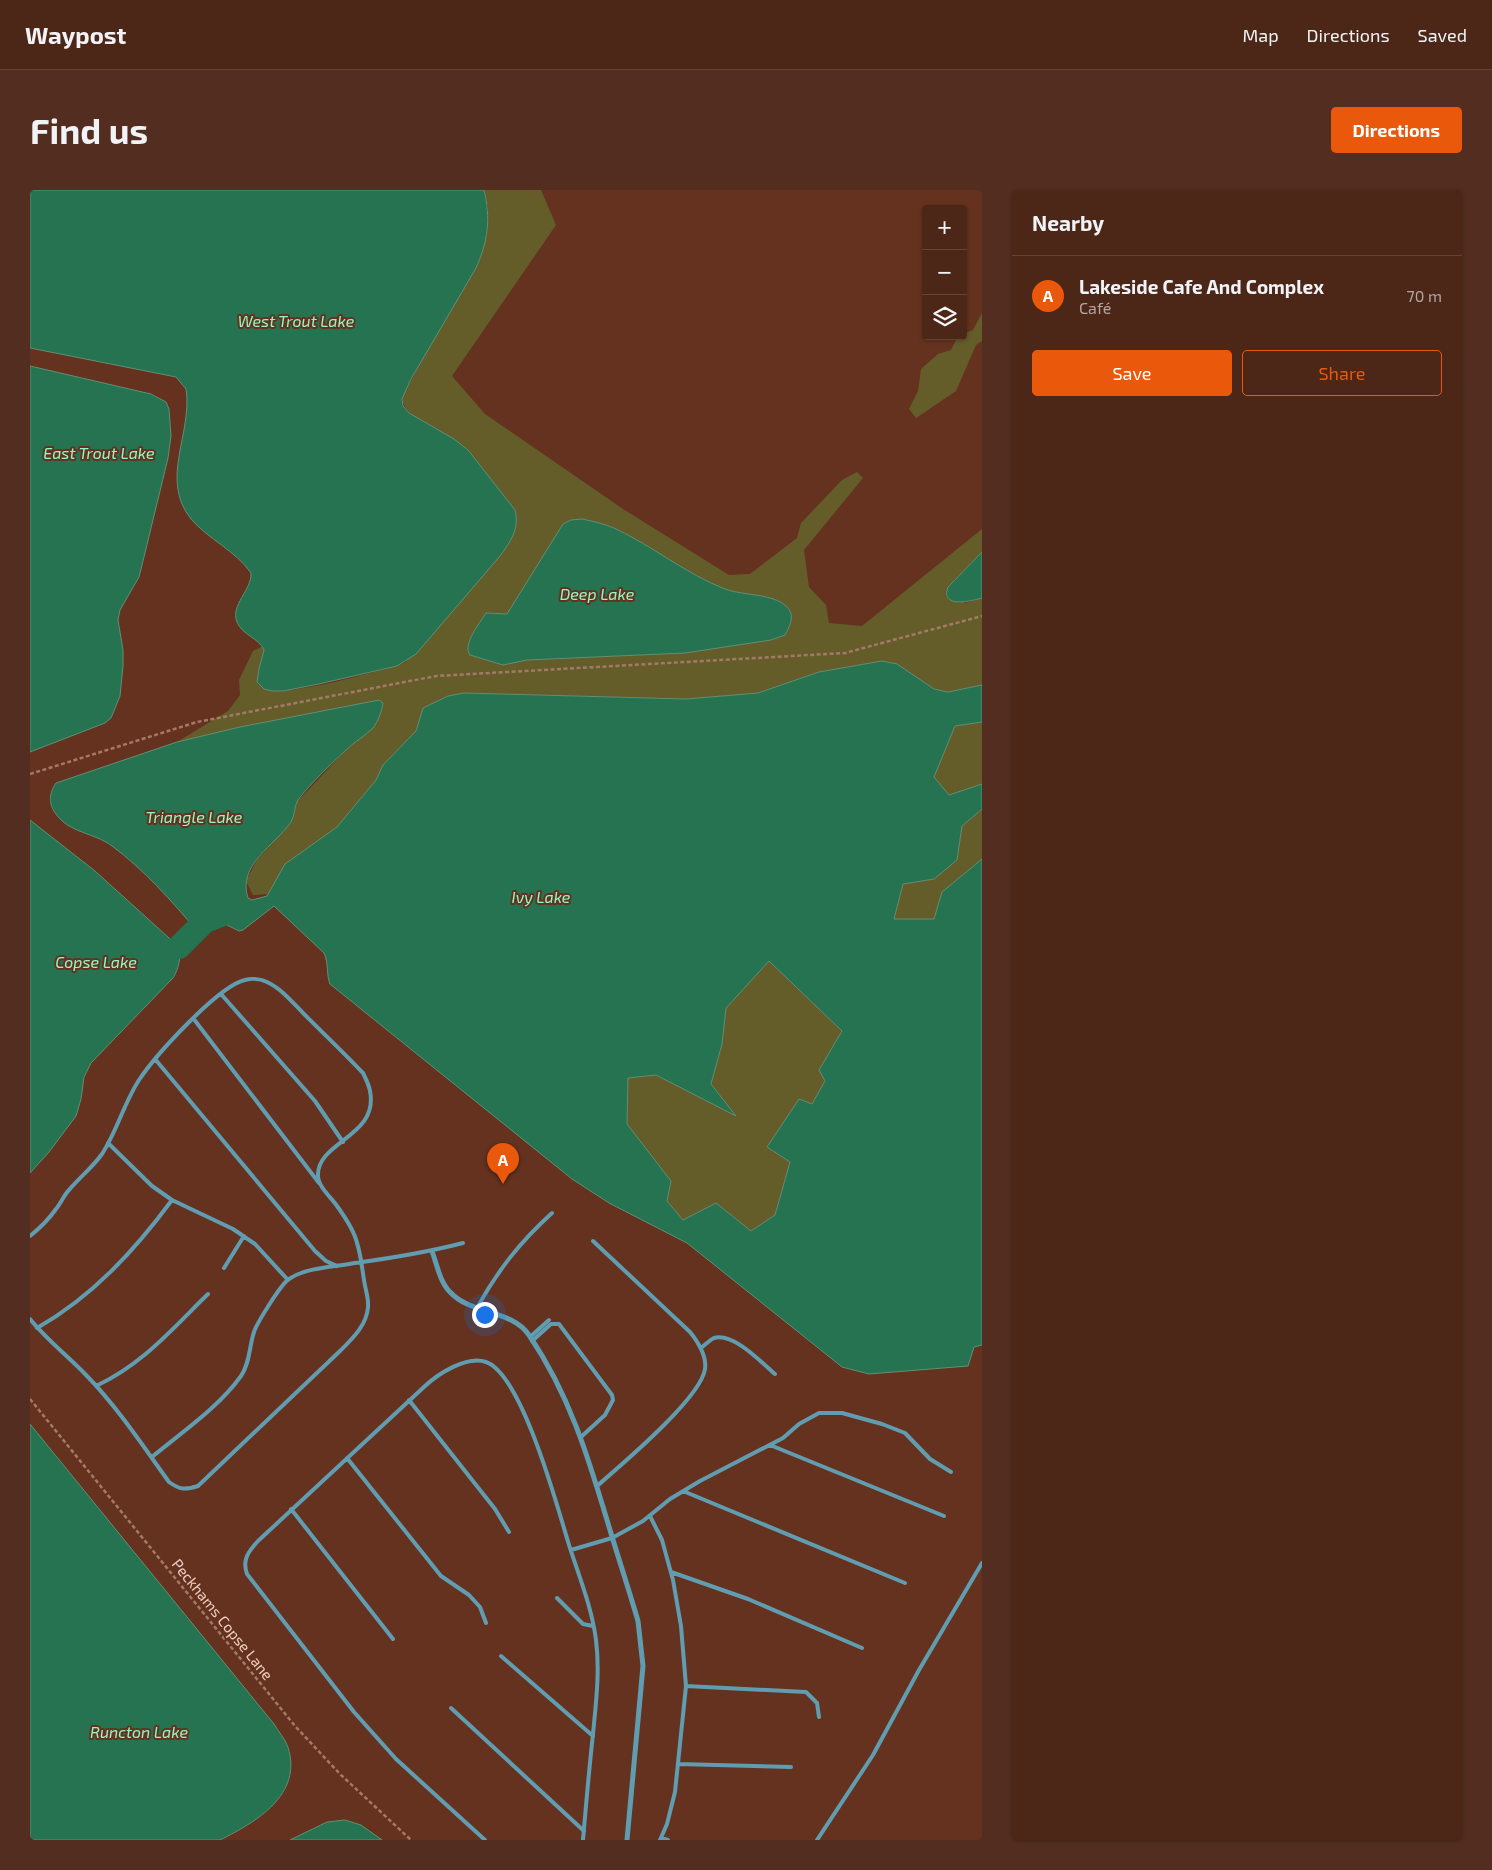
<!DOCTYPE html>
<meta charset="utf-8">
<style>
:root{--surface:#4c2617;--page:#532e20;--text:#f1f3f6;--muted:#b2a5a1;--line:#634336;--accent:#ea580c}
body{margin:0;font-family:"Exo 2",sans-serif;background:var(--page);color:var(--text)}
.controls{position:absolute;right:15px;top:15px;display:grid;overflow:hidden;border-radius:5px;box-shadow:0 1px 4px #0004}
.controls button{width:45px;height:45px;display:grid;place-items:center;padding:0;border:0;border-bottom:1px solid var(--line);background:var(--surface);color:var(--text);font:25px sans-serif}
.you{position:absolute;left:454px;top:1124px;width:18px;height:18px;margin:-12px;border:4px solid #fff;border-radius:50%;background:#1a73e8;box-shadow:0 0 0 8px #1a73e833}
.badge{display:grid;place-items:center;width:32px;height:32px;border-radius:50%;background:var(--accent);color:#fff;font-size:16px;font-weight:700}
.pin{position:absolute;translate:-50% -41px;filter:drop-shadow(0 1px 2px #0008)}
.pin::after{content:'';position:absolute;top:26px;width:18px;height:15px;background:inherit;clip-path:polygon(0 0,100% 0,50% 100%)}
.list{margin:0;padding:0;list-style:none}
h2{display:flex;justify-content:space-between;align-items:center;height:65px;margin:0;padding:0 20px;font-size:21px}
h2 small{font-size:16px;font-weight:400;color:var(--muted)}
.list li{display:grid;grid-template-columns:32px 1fr auto;gap:15px;align-items:center;box-sizing:border-box;height:80px;padding:0 20px;border-top:1px solid var(--line)}
.list b{display:block;font-size:19px;white-space:nowrap}
.list p{margin:0;font-size:16px;white-space:nowrap;color:var(--muted)}
.list em{font-size:16px;font-style:normal;color:var(--muted)}
.actions{display:flex;gap:10px;padding:15px 20px}
.actions a{flex:1;padding:11px 0;border:1px solid var(--accent);border-radius:5px;text-align:center;font-size:18px;color:var(--accent)}
.actions .main{background:var(--accent);color:#fff}
.icon{flex:none;width:28px;height:28px;fill:none;stroke:currentColor;stroke-width:2;stroke-linecap:round;stroke-linejoin:round}
.map{position:relative;flex:none;width:952px;height:1650px;overflow:hidden;border-radius:5px}
header{display:flex;align-items:center;gap:30px;box-sizing:border-box;height:70px;padding:0 25px;background:var(--surface);border-bottom:1px solid var(--line)}
header strong{font-size:24px}
nav{display:flex;gap:28px;margin-inline-start:auto;font-size:18px}
.intro{display:flex;align-items:center;justify-content:space-between;box-sizing:border-box;height:120px;padding:0 30px}
h1{margin:0;font-size:35px}
.button{padding:12px 22px;border-radius:5px;background:var(--accent);color:#fff;font-size:18px;font-weight:700}
main{display:flex;gap:30px;padding:0 30px}
aside{flex:1;background:var(--surface);border-radius:5px;box-shadow:0 1px 4px #0004}
.map>svg:first-child{display:block}
.green{fill:#645d2a}
.water{fill:#267352;stroke:#628e74;fill-rule:evenodd}
.lines{fill:none;stroke-linecap:round;stroke-linejoin:round}
.river{stroke:#267352;stroke-width:24}
.path{stroke:#a37969;stroke-width:2.5;stroke-dasharray:4 2.5;stroke-linecap:butt}
.service{stroke:#619db1;stroke-width:4}
.minor{stroke:#619db1;stroke-width:5}
.labels{text-anchor:middle;dominant-baseline:central;stroke-width:4;stroke-linejoin:round;paint-order:stroke}
.street-label{font-size:15px;fill:#eecec2;stroke:#65321f}
.water-label{font-size:16px;font-style:italic;fill:#8ff8c5;stroke:#65321f}
</style>
<header>
<strong>Waypost</strong>
<nav><a>Map</a><a>Directions</a><a>Saved</a></nav>
</header>
<div class="intro"><h1>Find us</h1><a class="button">Directions</a></div>
<main>
<div class="map">
<svg width="952" height="1650" viewBox="0 0 952 1650">
<rect width="100%" height="100%" fill="#65321f"/>
<path class="green" d="M454,0h57l15,35 -104,151 33,38 138,95 106,66 21,-1 47,-36 4,-15 41,-43 15,-8 6,6 -59,72 5,37 17,18 3,18 33,3 120,-97v23l-34,35 17,16 17,-5v87l-34,7 -14,-3 -52,-28 -63,11 -61,21 -72,6 -222,-6 -16,3 -25,12 -7,23 -33,34 -7,15 -39,47 -52,37 -16,30 -16,1 -7,-14 11,-21 35,-39 5,-19 49,-52 27,-23 -196,15 51,-31 12,-16 -1,-15 14,-29 10,-5 1,8 -5,15 13,22c41,-1 85,-15 125,-25l10,-5 18,-238c-11,-6 -21,-11 -23,-25l85,-163 1,-27z
M952,123v28l-6,4 -20,46 -40,27 -7,-9 9,-18 3,-22 17,-15 13,-4 7,-14h5v-2l10,-4z
M952,532v62l-33,11 -15,-18 21,-51z
M952,619v50l-40,33 -7,27h-41l9,-35 31,-5 23,-19 5,-34z
M739,770l73,71 -23,39 6,11 -13,23 -45,43 23,15 -15,53 -24,16 -35,-28 -33,17 -16,-19 -40,-77 1,-47 28,-2 79,40 -24,-31 11,-40 4,-36z"/>
<path class="water" d="M0,0h454c7,29 4,51 -8,78l-65,111 -9,20 1,7 6,7 45,26 14,11 47,60c5,19 -5,32 -15,46l-84,98 -19,12 -78,18 -36,7h-11l-8,-2 -7,-7 2,-13 5,-19c-5,-12 -22,-15 -27,-28 -7,-17 15,-32 14,-49 -15,-22 -43,-34 -60,-54 -32,-40 2,-86 -5,-130l-10,-12 -146,-29z
M0,176l121,28 15,8 3,7 2,27 -3,22 -25,103 -4,16 -19,33 -2,10 5,30v16l-3,30 -9,22 -6,5 -75,29z
M552,329c11,2 22,5 32,9 39,18 72,46 111,61 19,7 48,4 62,18 9,9 2,20 -2,28l-14,5 -86,13 -158,7 -24,5 -33,-10c-8,-11 10,-32 16,-42l21,1 56,-90 8,-4z
M952,362v46c-11,3 -42,11 -34,-11z
M852,471l15,3 37,25 14,3 34,-7v37l-27,4 -21,51 15,18 33,-11v25l-20,17 -5,34 -23,19 -31,5 -9,35h40l8,-27 40,-33v486l-8,2 -6,19 -99,8 -27,-7 -155,-124 -78,-40 -37,-24 -242,-195c-4,-10 -1,-20 -6,-31l-50,-47 -31,24 -4,1 -20,-10 -6,2 -11,8 -6,-1c-23,-28 -54,-62 -84,-84 -17,-13 -43,-13 -56,-32 -8,-10 -7,-21 0,-31l121,-41 63,-15 139,-27 4,3c-1,8 -5,18 -10,25 -8,8 -19,14 -27,22 -14,13 -37,35 -48,50 -4,6 -3,16 -7,22 -16,23 -54,43 -43,76l4,2 15,-4 18,-32 52,-37 39,-47 7,-15 33,-34 7,-23 25,-12 16,-3 222,6 72,-6 61,-21zM739,771l73,70 -23,39 6,11 -13,23 -13,-5 -32,48 23,15 -15,53 -24,16 -35,-28 -33,17 -16,-19 4,-20 -44,-57 1,-46 28,-3 80,41 -25,-32 11,-40 4,-36z
M0,630l65,51 84,76c2,11 0,21 -6,31l-82,85 -7,14 -3,22 -5,17 -27,36 -19,21z
M0,1234l244,300c4,7 11,15 14,23 15,48 -32,75 -68,93h-190z
M315,1630l16,5 21,15h-92l37,-18z"/>
<g class="lines">
<path class="river" d="M149,757l26,-26 18,-7"/>
<path class="path" d="M0,584l167,-52 239,-46 409,-23 137,-37
M0,1209l265,327 45,48 71,66"/>
<path class="service" d="M191,804l94,107 28,41
M163,828l126,165
M125,869l160,192 11,10 11,5
M78,953l44,43 20,14 61,29 22,15 33,36
M0,1046c10,-8 19,-17 26,-27 5,-6 8,-14 13,-19 11,-13 23,-22 33,-36 15,-23 22,-51 37,-74 16,-24 79,-94 106,-100 7,-2 16,-1 22,2 15,7 26,21 37,32 20,20 40,39 59,59 3,6 6,12 7,18 9,45 -51,50 -52,83 -1,12 13,23 19,32 8,11 17,24 20,37 4,12 5,25 7,37 1,8 5,19 4,27 -1,18 -16,32 -28,44l-142,135c-13,4 -18,4 -29,-4 -26,-36 -51,-74 -82,-106 -19,-20 -40,-36 -57,-57
M563,1051l97,91c8,10 17,23 15,37 -4,29 -84,96 -108,117
M194,1078l20,-32
M447,1118c21,-38 43,-66 75,-95
M7,1138c55,-31 98,-78 135,-128
M500,1147l19,-17
M502,1151l19,-17h8l53,71 1,5 -8,15 -24,22
M671,1158c4,-3 9,-8 13,-10 19,-6 47,24 61,36
M66,1196c47,-22 76,-57 112,-92
M379,1210l86,109 14,23
M740,1255l174,71
M122,1267c30,-25 66,-49 89,-81 9,-13 8,-29 13,-44 3,-9 27,-48 35,-53 18,-12 46,-12 66,-16 37,-5 73,-11 108,-20
M317,1268l94,118 28,19 11,12 6,16
M653,1301l222,92
M261,1319l102,130
M620,1326l12,24 11,40 8,46 5,60 -11,106 -8,32 -7,16
M541,1360l41,-12 31,-17 27,-22 30,-18 83,-43 16,-14 20,-11h23l40,11 23,9 25,26 21,13
M641,1382l77,27 114,49
M527,1408l26,26 10,2
M471,1466l92,80
M656,1496l120,6 11,11 2,14
M421,1518l133,123
M648,1574l113,3
M631,1648l7,2
M455,1650l-89,-81 -42,-47 -107,-138c-5,-14 1,-22 11,-33l167,-155c13,-12 42,-31 61,-24 36,12 72,147 83,183 10,31 23,63 27,95 4,31 0,63 -3,94 -4,36 -7,71 -10,106
M787,1650l56,-85 46,-85 63,-107"/>
<path class="minor" d="M402,1061c5,14 8,31 18,41 21,23 61,17 79,43 42,62 60,125 81,195 9,30 19,60 28,91l5,45 -16,174"/>
</g>
<g class="labels">
<g class="street-label">
<text transform="translate(193 1429) rotate(51)">Peckhams Copse Lane</text>
</g>
<g class="water-label">
<text x="266" y="130">West Trout Lake</text>
<text x="69" y="262">East Trout Lake</text>
<text x="567" y="403">Deep Lake</text>
<text x="164" y="626">Triangle Lake</text>
<text x="511" y="706">Ivy Lake</text>
<text x="66" y="771">Copse Lake</text>
<text x="109" y="1541">Runcton Lake</text>
</g>
</g>
</svg>
<div class="controls">
<button>+</button>
<button>−</button>
<button><svg class="icon" aria-label="layers" viewBox="0 0 24 24"><path d="M12 4l9 5-9 5-9-5zM3 14l9 5 9-5"/></svg></button>
</div>
<div class="you"></div>
<div class="pin badge" style="left:473px;top:994px">A</div>
</div>
<aside>
<h2>Nearby<small></small></h2>
<ul class="list">
<li><span class="badge">A</span><div><b>Lakeside Cafe And Complex</b><p>Café</p></div><em>70 m</em></li>
</ul>
<div class="actions"><a class="main">Save</a><a>Share</a></div>
</aside>
</main>
